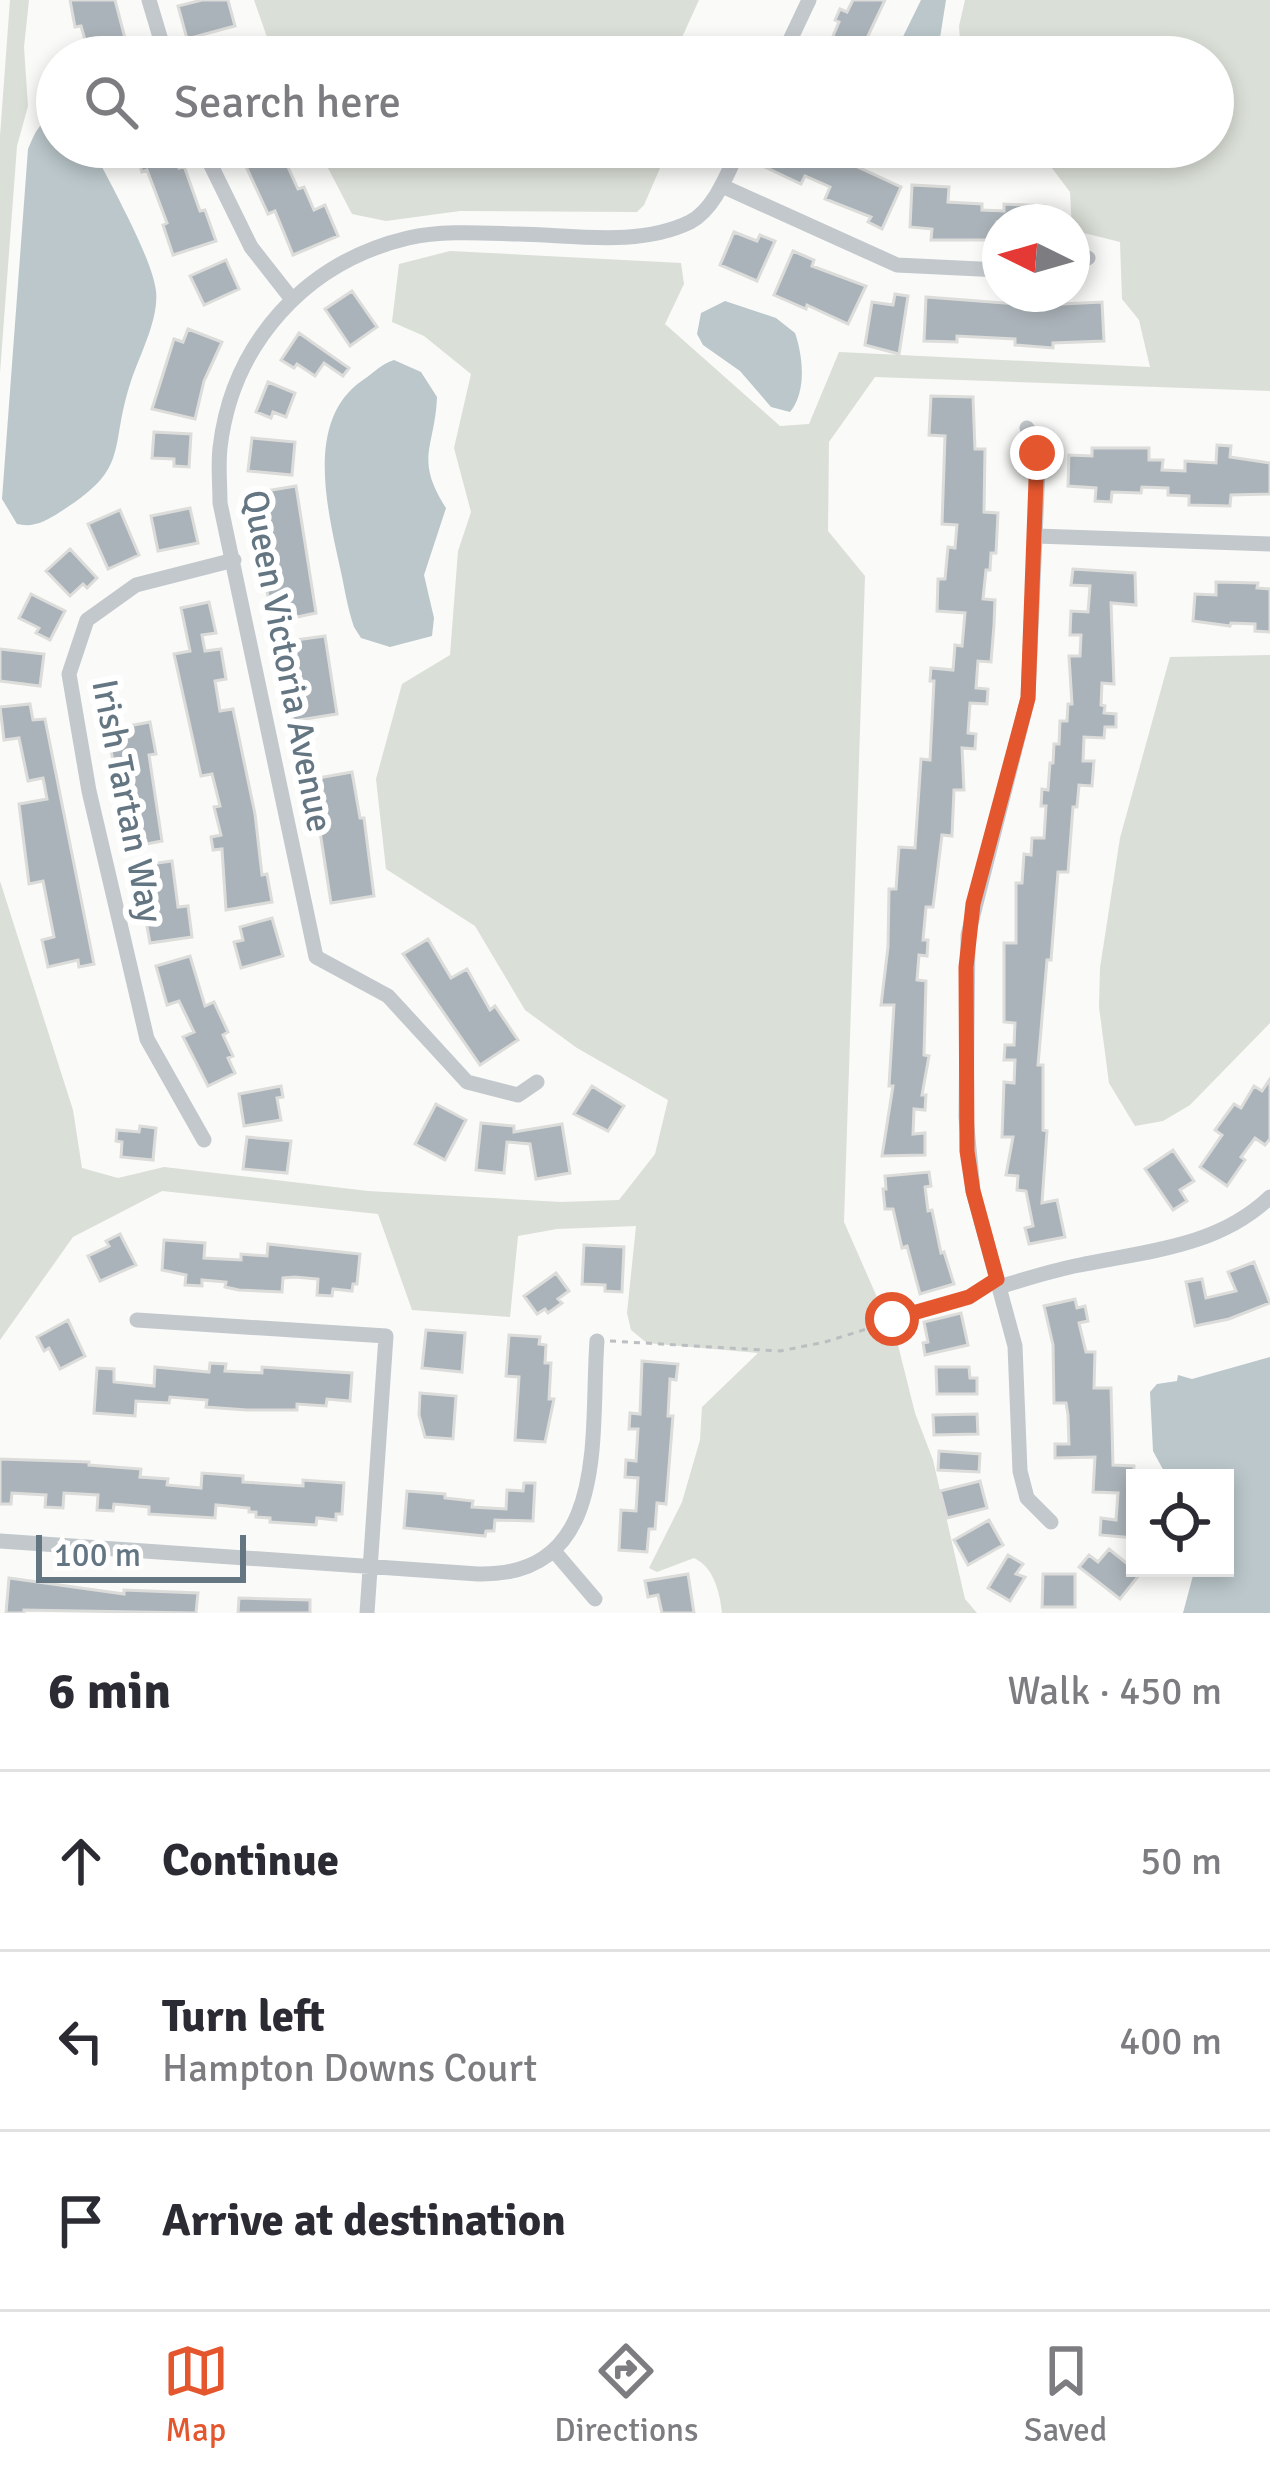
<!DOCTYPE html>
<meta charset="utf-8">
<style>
:root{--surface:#fff;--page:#f7f7f7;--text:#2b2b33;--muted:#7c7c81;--line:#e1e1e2;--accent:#e4572e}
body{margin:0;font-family:Signika,sans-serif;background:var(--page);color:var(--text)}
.controls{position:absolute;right:36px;bottom:36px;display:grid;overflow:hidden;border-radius:0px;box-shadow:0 6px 18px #0003}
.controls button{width:108px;height:108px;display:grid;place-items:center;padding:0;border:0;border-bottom:3px solid var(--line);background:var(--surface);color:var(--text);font:60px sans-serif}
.compass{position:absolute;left:982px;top:204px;width:108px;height:108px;border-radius:50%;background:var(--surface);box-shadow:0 6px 18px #0003;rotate:275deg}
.scale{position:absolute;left:36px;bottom:30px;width:210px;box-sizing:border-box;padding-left:12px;border:6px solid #657683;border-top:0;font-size:33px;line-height:42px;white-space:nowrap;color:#657683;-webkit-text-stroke:9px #fff;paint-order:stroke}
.stop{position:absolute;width:36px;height:36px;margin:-27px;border:9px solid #e4572e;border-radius:50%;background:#fff}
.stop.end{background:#e4572e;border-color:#fff;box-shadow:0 3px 12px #0008}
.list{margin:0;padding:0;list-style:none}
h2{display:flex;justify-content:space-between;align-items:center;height:156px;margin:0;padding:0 48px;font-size:51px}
h2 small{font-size:39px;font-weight:400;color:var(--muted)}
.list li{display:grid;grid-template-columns:78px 1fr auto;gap:36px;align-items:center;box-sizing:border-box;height:180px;padding:0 48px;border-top:3px solid var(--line)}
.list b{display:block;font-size:45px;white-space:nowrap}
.list p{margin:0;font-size:39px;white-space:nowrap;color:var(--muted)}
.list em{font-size:39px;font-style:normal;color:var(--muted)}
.icon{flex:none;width:66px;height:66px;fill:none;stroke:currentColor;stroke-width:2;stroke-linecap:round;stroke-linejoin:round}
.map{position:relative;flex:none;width:1270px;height:1613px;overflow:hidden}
.search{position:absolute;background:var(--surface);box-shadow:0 6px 18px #0003;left:36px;right:36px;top:36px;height:132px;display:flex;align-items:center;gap:30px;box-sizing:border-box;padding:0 42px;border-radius:66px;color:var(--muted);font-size:45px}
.sheet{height:696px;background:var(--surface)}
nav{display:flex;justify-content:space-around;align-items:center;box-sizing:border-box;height:168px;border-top:3px solid var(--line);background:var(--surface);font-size:33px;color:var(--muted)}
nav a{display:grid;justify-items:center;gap:6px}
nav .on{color:var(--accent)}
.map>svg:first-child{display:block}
.green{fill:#dadfd7}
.water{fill:#bbc7cb}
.building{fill:#aab3b9;stroke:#dcdcda;stroke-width:3}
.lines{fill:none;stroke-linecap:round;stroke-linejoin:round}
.path{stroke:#bbbfc2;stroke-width:3;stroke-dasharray:6 6;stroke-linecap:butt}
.street{stroke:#c3c8cc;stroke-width:15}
.route{stroke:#e4572e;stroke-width:15}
.labels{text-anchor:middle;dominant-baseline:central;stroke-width:12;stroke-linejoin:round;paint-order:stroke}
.street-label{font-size:36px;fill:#657683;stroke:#fff}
</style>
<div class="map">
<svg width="1270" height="1613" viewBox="0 0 1270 1613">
<rect width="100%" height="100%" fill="#fafaf8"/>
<path class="green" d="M10,0h19l-5,47 4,59 -11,40 -17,227v-237z
M254,0h445l-26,57h-399z
M965,0h305v391l-395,-14 -46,65 -1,89 37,45 -21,646 54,123 17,68 18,47 32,139 12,14h-255c-2,-20 -8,-46 -28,-55l-37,14 -8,-4 33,-66 18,-62 2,-33 56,-54 -111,-10 -16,-13 -4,-17 9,-87 -79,3 -39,7 -8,81 -98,-7 -34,-96 -216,-23 -89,46 -73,103v-459l73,229 9,58 36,10 46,-11 204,24 193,11 58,-2 36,-46 13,-54 -91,-52 -52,-38 -50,-84 -89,-57 -10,-90 26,-95 48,-29 8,-104 13,-39 -17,-64 17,-74 -47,-38 -32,-14 7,-58 51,-13 231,12 3,21 -19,40 115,102 29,-2 30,-72 311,15 -11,-47 -17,-21 -2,-57 -48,-12 -2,-38 -34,-45h177v-90h-252l-2,-31z
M317,147h345l5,5 -23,53 -7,7 -177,-1 -74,10 -34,-7z
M1270,655v368l-80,82 -27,16 -28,5 -26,-43 -10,-76 1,-39 20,-130 50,-181z"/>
<path class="water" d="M921,0h25l-9,57h-44z
M56,116l1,31h35c17,35 60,110 64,144 3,28 -16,63 -25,90 -23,70 1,86 -71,131 -14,9 -26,16 -43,12l-15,-25 26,-350c7,-16 11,-28 28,-33z
M887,147h111l4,10 -11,11h-64z
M725,301l51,17 19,15c8,23 12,58 -5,79l-19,-5 -31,-36 -37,-26 -6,-11 4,-21z
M394,360l27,12 16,25c-2,51 -23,61 9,111l-22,67 10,43 -2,18 -42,11 -29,-9 -7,-11c-7,-20 -10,-43 -15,-64 -12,-56 -34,-144 24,-183 12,-8 18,-16 31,-20z
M1270,1357v256h-87l12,-45h30v-90l-59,-3 -13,-24 -3,-59 7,-8 20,-3 1,-6 14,4z"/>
<path class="building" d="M70,0h45l15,57h-40l-9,-31 -6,1z
M202,0h26l7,26 -48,13 -9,-33z
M853,0h32l-27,57h-34l15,-35 -4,-2 5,-11 7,3z
M134,147h38l7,21 5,-2 16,45 5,-1 11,31 -43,14 -10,-30 4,-2 -20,-53 -5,2z
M237,147h67l-21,9 15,33 6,-2 10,23 11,-5 13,31 -45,19 -18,-44 -7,3z
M774,147h27l23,11 5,-11h5l28,12 -4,8 43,20 -19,42 -14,-7 3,-5 -46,-18 5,-12 -25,-11 -4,8 -36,-17z
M912,185l37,2 -1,15 34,2v6l22,1v-7l41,2 -1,16h-47l-1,18h-65l1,-11 -22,-2z
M734,232l23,9 3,-6 15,6 -18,40 -37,-16z
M793,251l21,9 -2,6 54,20 -18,38 -41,-19 -1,4 -32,-14z
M226,260l13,29 -35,16 -14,-29z
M352,291l25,36 -27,19 -25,-37z
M895,294l13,2 -9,58 -34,-9 7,-43 21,3z
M926,297l91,7 1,-4 44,4 40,-2 2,39 -51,2v5l-38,-3v-6l-58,-3v6l-33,-1z
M188,329l34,13 -18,39 -9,38 -43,-10 22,-70 9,3z
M299,333l50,35 -6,8 -19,-13 -9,13 -18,-12 -3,4 -13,-8z
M268,382l27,11 -9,24 -13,-5 -2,6 -15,-6z
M931,396l42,1 2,52h10l-1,63 14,1 -2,40h-5l-1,17h-4l-3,29 12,1 -1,25 -3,37 -13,-1 -2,27 12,1 -1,15 -17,-1 -2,30 8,1 -1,15 -13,-1 2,42h-10l-2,46 -10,-1 -9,72h-7l-3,33h5l-1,16 -8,-1 -2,25 9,1 -2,74 5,1 -7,39h4l-1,15 -11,-1 -1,25 12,-1v22l-43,1 11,-70h-4l5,-81h-13l7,-58 1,-58h7l3,-42 16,1 6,-89 9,1 4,-79h-4l1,-13 22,2 2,-25 7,1 3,-33 -28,-2 1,-32h7l3,-32 7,1 2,-23 -15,-1 3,-88 -16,-1z
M154,432l37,2 -2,33 -15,-1v-7l-22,-1z
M252,438l43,4 -3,33 -44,-4z
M1217,445l14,1 -1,11 40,6v31l-39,1 -1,11 -41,-1v-9l-21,-1v-7l-26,-1 -1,6 -29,-1 -1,10 -16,-1 1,-13 -28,-2 1,-31 23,1v-8h57v12h14l-1,10 23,1v-10l31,2z
M296,486l20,127 -43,9 -25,-128z
M190,508l8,35 -40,8 -7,-35z
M120,510l19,45 -31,14 -20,-45z
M70,549l27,29 -10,10 -4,-4 -13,12 -24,-25z
M1073,569l62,4 1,32 -25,-2 3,81 -12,-1 -1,22 4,1 -1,7 12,1v13h-11l-1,11 -20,-1 -1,24h11l-2,25 -13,-1 -2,22h-4l-5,65h-10l-7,88h-4l-9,105h5v65l4,1 -5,72 15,-3 8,37 -36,7 -4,-16 8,-2 -7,-35 -9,-1 1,-14 -12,-1 7,-38h-11l2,-55 10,1 1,-23h-11l1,-15h9l1,-22 -11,-1v-79h12v-60h6l2,-29 7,1 1,-17h12l2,-32h-5l1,-17 6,1 2,-27h3l1,-19h5l1,-23h7l1,-17h4l-3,-48h11l1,-21h-11l1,-24 17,1 2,-26 -19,-1z
M1216,582l42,1 -1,5 13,1v43l-15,-1v-7l-24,-1 -1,3 -37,-5 2,-27 21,1z
M31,594l34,17 -15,29 -14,-7 3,-5 -20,-10z
M209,602l7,31 -14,2 3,16 16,-2 5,30 -11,2 5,30 13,-2 22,105 7,61 5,-1 5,28 -46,8 -4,-61 -9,1 -2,-13 10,-2 -7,-28 6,-1 -8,-32 -11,2 -27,-122 16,-3 -9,-43z
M325,636l12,78 -44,7 -12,-79z
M0,649l44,5 -4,32 -40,-5z
M30,704l3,16 12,-1 49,245 -15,3 -1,-7 -30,7 -6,-27 12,-3 -11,-56 -14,3 -10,-80 28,-5 -4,-21 -15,3 -9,-43 -15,2 -4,-33z
M150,722l6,32 -7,1 13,86 -31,6 -2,-36 -6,1 -16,-82z
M352,772l8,46h4l10,78 -43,7 -14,-91h-5l-5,-32z
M172,861l6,46 10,-1 4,31 -42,6 -14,-77z
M272,918l11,38 -42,12 -7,-26 9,-2 -3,-13z
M428,939l23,39 16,-9 23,41 5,-4 23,34 -38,25 -77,-111z
M190,956l15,50 9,-4 14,30 -5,3 10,21 -5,2 7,15 -27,13 -25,-49 11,-5 -15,-31 -12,4 -11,-39z
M1270,1079v60l-5,6 -10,-7 -14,19 4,3 -18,26 -27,-19 22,-32 -7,-5 19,-26 7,4 13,-22 8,5z
M281,1086l2,11 -6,1 4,22 -37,6 -5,-32z
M592,1086l32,20 -16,25 -34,-17z
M436,1104l30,16 -21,40 -30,-16z
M481,1123l33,3v6l48,-8 8,49 -34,6 -6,-35 -23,-2 -3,31 -28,-3z
M140,1126l16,2 -3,32 -32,-3 1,-15 -6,-1 1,-11 22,2z
M247,1137l44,4 -4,32 -44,-4z
M1173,1150l21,31 -14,9 7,11 -14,9 -28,-41z
M929,1172l2,14 -6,1 3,24 4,-1 9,43 3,-1 10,32 -34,10 -13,-48 -5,2 -9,-39h-8l-2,-20h3l-1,-13z
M120,1234l16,31 -36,16 -12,-25 21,-10 -3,-5z
M164,1240l41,3 -1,15 37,2v-6l26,2 1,-12 92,10 -3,30h-4l-1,7 -19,-2 -1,7 -15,-1 1,-16 -23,-2 -12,1 -1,14 -43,-2 -14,-3 1,-5 -24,-2v6l-17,-1 1,-10 -24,-5z
M584,1245l40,2 -2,45 -17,-1v-6l-23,-1z
M1254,1262l16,41 -41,16 -34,7 -9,-44 16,-3 4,19 30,-7 -8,-19z
M556,1273l13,18 -11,8 4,4 -14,10 -3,-4 -8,5 -13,-18z
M1075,1299l2,9 8,-2 3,15 -9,2 7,29h9l-1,36h17l2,77 21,1 1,72 -35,-3 1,-17 15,2 2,-27 -25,-1 2,-35 -40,1v-14h14l-1,-29 -2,-12h-12l-1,-58 -9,-39z
M961,1313l7,32 -43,10 -2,-12 5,-1 -4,-20z
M68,1320l17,36 -25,13 -11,-21 -5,3 -7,-14z
M426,1330l39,3 -3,39 -40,-4z
M509,1335l31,2 -1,7 7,1 -1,18h6l-2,36h5l-9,43 -30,-2 4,-63 -13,-1z
M642,1361l36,3 -2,16 -6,-1 -2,37h5l-7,88 -9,-1 -2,26h-6l-2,23 -28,-2 2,-40 15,1 2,-33 -13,-1 1,-17 10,1 2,-32h-9l1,-16 10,1z
M210,1363l16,1 -1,7 37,2v-6l90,6 -2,28 -23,-2 -1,7 -29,-2v6h-50l-41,-3 1,-7 -37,-3 -1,6 -33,-2 -1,15 -41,-3 3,-45 17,1v13l40,4 1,-19 54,5z
M936,1367h33l1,11h7v16h-40z
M420,1393l36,3 -3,43 -28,-2 -6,-22z
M977,1414l1,20 -44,1 -1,-20z
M939,1451l41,3 -1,18 -41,-2z
M0,1459l89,3v3l52,4 -1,8 28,2 -1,6 34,3 1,-15 41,3v6l60,4v-6l41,3 -2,31h-6v6l-19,-2 -1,7 -46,-3v-4l-14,-1v-5h-7v-4l-33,-3 -1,13 -66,-4v-7l-35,-3 -1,7 -16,-1 1,-15 -34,-2 -1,15 -18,-1 1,-12 -34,-2 -1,11h-11z
M980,1481l7,27 -40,10 -7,-27z
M524,1483h11l-2,38 -38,-1 -1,11h-8l-1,5 -81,-8 3,-37 38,3v4l28,3 -1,6 34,2 1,-19 16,1z
M989,1520l14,25 -35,20 -14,-25z
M1109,1549l31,25 -20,25 -41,-32 10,-12 9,7z
M1008,1555l15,9 -7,10 9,3 -15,24 -22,-13z
M688,1574l6,39h-32l-4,-18 -10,2 -3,-16z
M1043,1574h32v33h-33z
M9,1578l115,16v-4l74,3 -2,20 -172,-3v3h-18z
M239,1598l71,2v13h-72z"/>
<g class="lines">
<path class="path" d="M610,1341l170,10 45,-9 144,-45 15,-13"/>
<path class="street" d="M149,0l17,57
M782,57l27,-57
M202,147l49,100 40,51
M722,186l175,79 103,5
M1072,264l16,-6
M1027,428l8,13 3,27 -10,230 -60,237 -2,182 7,74 42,155 5,125 7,27 24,24
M1036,536l234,8
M537,1082l-19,13 -51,-13 -79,-86 -72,-39 -96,-454c0,-18 -2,-37 0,-55 12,-105 86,-186 188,-210 35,-8 75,-5 110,-4 55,1 121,13 172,-12 25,-13 38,-50 50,-75
M204,1140l-57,-101 -58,-248 -20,-117 18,-54 49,-35 98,-25
M999,1287c27,-8 54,-17 81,-22 67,-14 138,-18 190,-68
M137,1320l249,16 -19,277
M0,1541l478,33c133,3 112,-140 119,-233
M554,1551l41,48"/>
</g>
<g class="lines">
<path class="route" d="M892,1319l77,-22 28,-18 -24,-88 -6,-40 -1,-184 7,-63 55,-206 9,-245"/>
</g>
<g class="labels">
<g class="street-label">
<text transform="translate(287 661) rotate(79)">Queen Victoria Avenue</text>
<text transform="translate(127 801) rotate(79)">Irish Tartan Way</text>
</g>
</g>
</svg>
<div class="controls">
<button><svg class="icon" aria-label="locate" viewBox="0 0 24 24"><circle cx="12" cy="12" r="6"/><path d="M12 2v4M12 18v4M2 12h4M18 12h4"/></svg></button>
</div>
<svg class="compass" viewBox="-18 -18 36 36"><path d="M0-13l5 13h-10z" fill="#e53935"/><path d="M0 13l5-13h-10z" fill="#7c7c81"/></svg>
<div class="scale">100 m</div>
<div class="stop" style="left:892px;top:1319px"></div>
<div class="stop end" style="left:1037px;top:453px"></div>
<div class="search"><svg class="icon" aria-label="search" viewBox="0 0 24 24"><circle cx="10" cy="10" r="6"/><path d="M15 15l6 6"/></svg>Search here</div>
</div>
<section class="sheet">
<h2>6 min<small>Walk · 450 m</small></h2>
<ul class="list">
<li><svg class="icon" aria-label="ahead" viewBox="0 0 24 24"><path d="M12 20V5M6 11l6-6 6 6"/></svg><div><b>Continue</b></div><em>50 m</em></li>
<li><svg class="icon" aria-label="left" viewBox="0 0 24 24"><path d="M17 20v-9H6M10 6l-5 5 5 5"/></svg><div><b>Turn left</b><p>Hampton Downs Court</p></div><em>400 m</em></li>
<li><svg class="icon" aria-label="arrive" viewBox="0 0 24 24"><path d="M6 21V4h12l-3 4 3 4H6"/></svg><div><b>Arrive at destination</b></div></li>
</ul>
</section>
<nav>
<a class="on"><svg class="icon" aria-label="map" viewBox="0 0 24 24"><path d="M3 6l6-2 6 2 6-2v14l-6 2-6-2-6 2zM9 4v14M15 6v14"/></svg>Map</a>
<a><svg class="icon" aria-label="directions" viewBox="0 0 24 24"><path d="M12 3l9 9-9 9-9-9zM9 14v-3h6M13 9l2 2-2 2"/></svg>Directions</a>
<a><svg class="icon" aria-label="saved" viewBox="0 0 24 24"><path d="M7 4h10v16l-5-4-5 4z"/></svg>Saved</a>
</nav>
